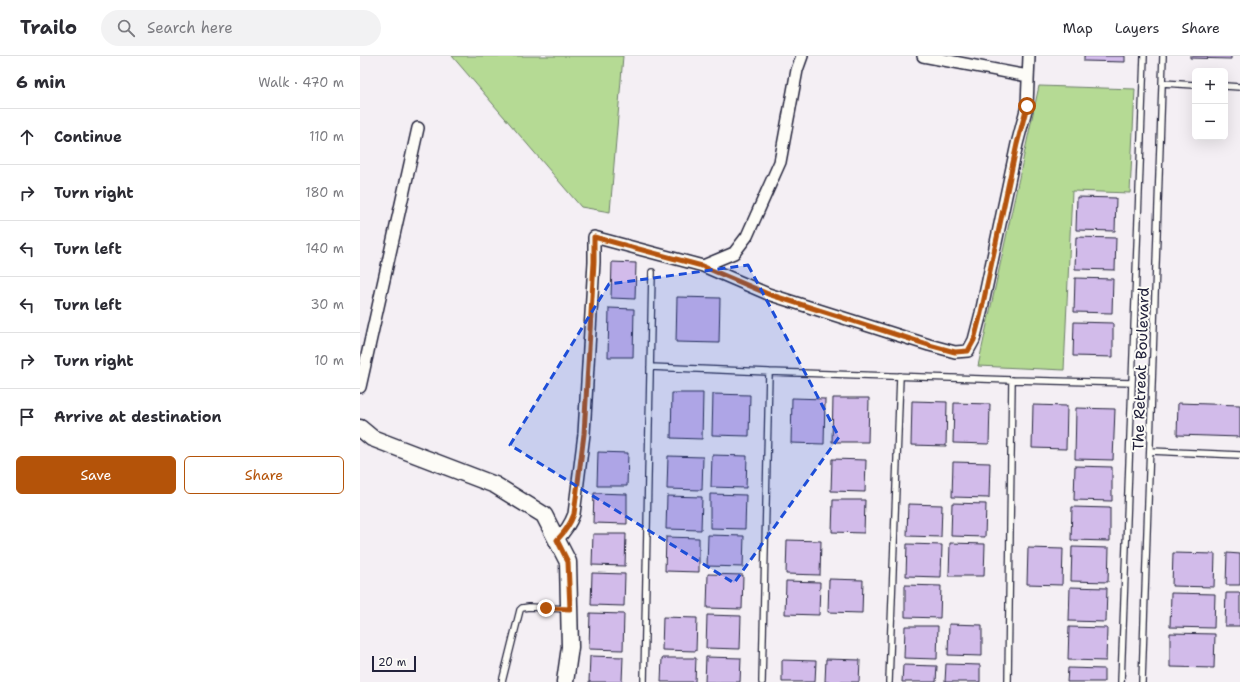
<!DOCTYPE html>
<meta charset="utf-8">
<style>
:root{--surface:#fff;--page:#f2f2f3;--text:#2b2b33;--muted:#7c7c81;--line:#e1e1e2;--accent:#b45309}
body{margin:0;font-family:"Shantell Sans",sans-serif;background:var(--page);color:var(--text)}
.controls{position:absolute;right:12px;top:12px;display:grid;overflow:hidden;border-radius:6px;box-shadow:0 4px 16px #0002}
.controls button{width:36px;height:36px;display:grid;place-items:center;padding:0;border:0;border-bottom:1px solid var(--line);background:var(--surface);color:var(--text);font:20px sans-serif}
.scale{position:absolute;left:12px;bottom:10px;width:44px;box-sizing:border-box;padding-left:4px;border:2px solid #22223b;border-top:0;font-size:11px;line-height:14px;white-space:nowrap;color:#22223b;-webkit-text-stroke:3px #fdfcf7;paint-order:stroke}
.stop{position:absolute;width:12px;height:12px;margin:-9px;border:3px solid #b45309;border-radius:50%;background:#fff}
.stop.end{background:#b45309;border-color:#fff;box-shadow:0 1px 4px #0008}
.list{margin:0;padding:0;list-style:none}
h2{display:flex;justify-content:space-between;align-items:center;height:52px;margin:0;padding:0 16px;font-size:17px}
h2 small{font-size:13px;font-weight:400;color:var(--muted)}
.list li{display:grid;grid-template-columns:26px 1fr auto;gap:12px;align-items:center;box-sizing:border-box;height:56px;padding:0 16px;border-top:1px solid var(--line)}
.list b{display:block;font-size:15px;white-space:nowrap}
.list em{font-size:13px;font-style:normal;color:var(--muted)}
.actions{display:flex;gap:8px;padding:12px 16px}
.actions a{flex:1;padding:9px 0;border:1px solid var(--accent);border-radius:6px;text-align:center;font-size:14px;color:var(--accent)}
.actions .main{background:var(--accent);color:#fff}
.icon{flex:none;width:22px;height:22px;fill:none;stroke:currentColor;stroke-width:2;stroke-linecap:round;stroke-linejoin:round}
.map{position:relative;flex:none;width:880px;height:626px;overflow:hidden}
header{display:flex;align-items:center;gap:24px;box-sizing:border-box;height:56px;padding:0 20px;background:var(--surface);border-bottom:1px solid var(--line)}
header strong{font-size:19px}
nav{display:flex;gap:22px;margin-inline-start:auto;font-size:14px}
.search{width:280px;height:36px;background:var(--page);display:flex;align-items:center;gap:10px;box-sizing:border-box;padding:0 14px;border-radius:22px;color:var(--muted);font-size:15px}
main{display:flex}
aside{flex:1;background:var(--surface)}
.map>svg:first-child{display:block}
.green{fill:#b5da94;stroke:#6c7e68}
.building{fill:#d2bbea;stroke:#22223b}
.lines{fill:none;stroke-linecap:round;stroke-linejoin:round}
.lane-casing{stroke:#22223b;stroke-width:8}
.street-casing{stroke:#22223b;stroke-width:14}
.secondary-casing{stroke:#22223b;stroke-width:19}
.lane{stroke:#fdfcf7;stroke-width:5.5}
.street{stroke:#fdfcf7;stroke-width:11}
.secondary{stroke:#fdfcf7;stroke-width:16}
.route{stroke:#b45309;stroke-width:5}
.marked{fill:#1d4ed8;fill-opacity:0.2;stroke:#1d4ed8;stroke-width:3;stroke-dasharray:8 5;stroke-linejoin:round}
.labels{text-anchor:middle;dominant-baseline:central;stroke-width:4;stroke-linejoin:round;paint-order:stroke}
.street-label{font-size:15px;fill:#22223b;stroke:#fdfcf7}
</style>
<header>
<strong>Trailo</strong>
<div class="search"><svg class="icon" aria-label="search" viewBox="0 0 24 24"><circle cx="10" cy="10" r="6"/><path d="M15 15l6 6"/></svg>Search here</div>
<nav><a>Map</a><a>Layers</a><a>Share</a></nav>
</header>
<main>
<aside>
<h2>6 min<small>Walk · 470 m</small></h2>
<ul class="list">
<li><svg class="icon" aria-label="ahead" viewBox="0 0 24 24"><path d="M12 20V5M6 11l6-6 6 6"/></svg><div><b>Continue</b></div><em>110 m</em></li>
<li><svg class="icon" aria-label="right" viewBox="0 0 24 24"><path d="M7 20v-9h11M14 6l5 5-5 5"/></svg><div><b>Turn right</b></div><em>180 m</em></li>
<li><svg class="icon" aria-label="left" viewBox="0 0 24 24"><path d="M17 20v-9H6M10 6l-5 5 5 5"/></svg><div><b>Turn left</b></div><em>140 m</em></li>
<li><svg class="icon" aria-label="left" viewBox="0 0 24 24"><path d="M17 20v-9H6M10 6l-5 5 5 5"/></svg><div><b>Turn left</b></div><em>30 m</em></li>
<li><svg class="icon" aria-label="right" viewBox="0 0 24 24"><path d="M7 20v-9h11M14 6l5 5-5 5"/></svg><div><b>Turn right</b></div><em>10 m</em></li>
<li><svg class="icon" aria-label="arrive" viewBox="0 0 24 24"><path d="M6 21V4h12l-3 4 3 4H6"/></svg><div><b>Arrive at destination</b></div></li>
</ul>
<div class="actions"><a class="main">Save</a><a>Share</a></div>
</aside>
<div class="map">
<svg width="880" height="626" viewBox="0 0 880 626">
<rect width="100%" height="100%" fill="#f4eff4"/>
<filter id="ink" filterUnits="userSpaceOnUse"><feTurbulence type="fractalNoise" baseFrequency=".025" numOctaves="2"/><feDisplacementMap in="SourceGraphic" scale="8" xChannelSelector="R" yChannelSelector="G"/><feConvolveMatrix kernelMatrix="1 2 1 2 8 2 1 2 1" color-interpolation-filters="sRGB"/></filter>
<g filter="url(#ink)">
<path class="green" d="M92,0h171l-13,156 -29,-5z
M679,30l96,3 -5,104 -58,-2 -8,179 -86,-4z"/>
<path class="building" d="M724,0h41v6l-41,-1z
M830,0h41v3l-41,-1z
M717,141l39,1 -1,33 -39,-1z
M716,181l40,1 -1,32 -40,-1z
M252,206l24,1 -1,36 -24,-1z
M715,222l38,1 -1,34 -38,-1z
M317,241l43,1 -1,45 -43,-1z
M249,252l25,1 -1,48h-25z
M714,266l39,1v34l-40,-1z
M312,337h31l-1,46 -31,-1z
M353,338l37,1 -1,41 -37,-1z
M432,342l33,1 -1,45 -33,-1z
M473,342h36l-1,44h-36z
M552,345l35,1 -1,44 -35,-1z
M594,347l36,1 -1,40 -36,-1z
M818,347l62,2v32l-63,-2z
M673,349l34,1 -1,43 -34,-1z
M716,352l39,1 -2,51 -38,-1z
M238,396l30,1 -1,33h-30z
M352,399l35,1 -1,32 -35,-1z
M308,400l35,1 -1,33 -35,-1z
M472,403l34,1 -1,32 -34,-1z
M593,406l37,1 -1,35 -37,-1z
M715,410l37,1v34l-38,-1z
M234,437l33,1v30l-34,-1z
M350,438l36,1 -1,34 -35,-1z
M307,440l35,1 -1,33 -35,-1z
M473,444h32l-1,33 -32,-1z
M592,447l34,1 -1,33 -34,-1z
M548,448l34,1 -1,32 -34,-1z
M712,451l38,1v33l-39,-1z
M233,478h33l-1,32 -33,-1z
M348,479l36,1 -1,31 -36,-1z
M306,481l33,1v34l-34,-1z
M427,484l34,1 -1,34 -34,-1z
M590,487l35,1 -1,32h-35z
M547,488l35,1 -1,32 -35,-1z
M712,491l37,1 -1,34 -37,-1z
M668,492l35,1 -1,36 -35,-1z
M813,497l42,1 -1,33 -42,-1z
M867,497l13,1v31h-14z
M232,517l33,1 -1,32 -33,-1z
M348,518l35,1 -1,34 -35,-1z
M469,523l34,1 -1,33 -34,-1z
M426,525l34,1 -1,33 -34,-1z
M545,529l36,1 -1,32 -35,-1z
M710,531l37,1 -1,34 -37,-1z
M811,537l44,1 -1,34 -44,-1z
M866,537h14v33h-15z
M230,557l34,1 -1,36 -34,-1z
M347,559l34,1 -1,33 -34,-1z
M303,561l34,1 -1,33 -34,-1z
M589,568l33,1v31l-34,-1z
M545,570h33l-1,33 -33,-1z
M709,571l38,1 -1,33 -38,-1z
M810,577l45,1 -1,34 -44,-1z
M230,600l33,1 -1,25h-33z
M346,601l35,1 -1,24h-35z
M302,602h34l-1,24h-34z
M466,603l34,1 -1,22h-34z
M422,604l34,1 -1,21h-33z
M586,608l34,1v17h-35z
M543,609l34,1 -1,16h-34z
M708,612l36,1v13h-37z"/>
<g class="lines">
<defs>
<path id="lane" d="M802,27l33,2
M865,30l15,1
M290,311l119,5
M652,324l120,3
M790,395l90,4
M142,626l18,-72 2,-2 7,-1 39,2
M284,626l8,-410
M402,626l7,-310 243,8 -4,302
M529,626l11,-306
M761,626l23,-626
M782,626l21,-626"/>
<path id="street" d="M563,0l105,20
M343,210l31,-13 13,-17 33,-74 17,-92 5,-14
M0,331l58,-259
M197,484c8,-8 13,-15 17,-26l10,-80 10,-172v-25l109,29 65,28 161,51 26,7 13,-1 6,-11 7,-27 36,-169 10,-38 2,-50"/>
<path id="secondary" d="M0,372l12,10 123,47 49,30 24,47 2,85 -5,35"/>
</defs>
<use href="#lane" class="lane-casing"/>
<use href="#street" class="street-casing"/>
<use href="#secondary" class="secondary-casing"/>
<use href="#lane" class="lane"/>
<use href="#street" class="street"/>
<use href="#secondary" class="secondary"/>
</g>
</g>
<g class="lines" filter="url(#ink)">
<path class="route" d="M186,552l24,1 -2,-47 -11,-22c8,-8 13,-15 17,-26l10,-80 10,-172v-25l108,29 66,28 161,51 26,7 13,-1 6,-11 7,-27 36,-169 10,-38"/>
</g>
<path class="marked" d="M388,209l91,172 -105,146 -224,-138 99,-161z"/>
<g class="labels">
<g class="street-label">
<text transform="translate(781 313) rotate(-88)">The Retreat Boulevard</text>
</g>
</g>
</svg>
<div class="controls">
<button>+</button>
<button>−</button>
</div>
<div class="scale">20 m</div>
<div class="stop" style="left:667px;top:50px"></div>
<div class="stop end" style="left:186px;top:552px"></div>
</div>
</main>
